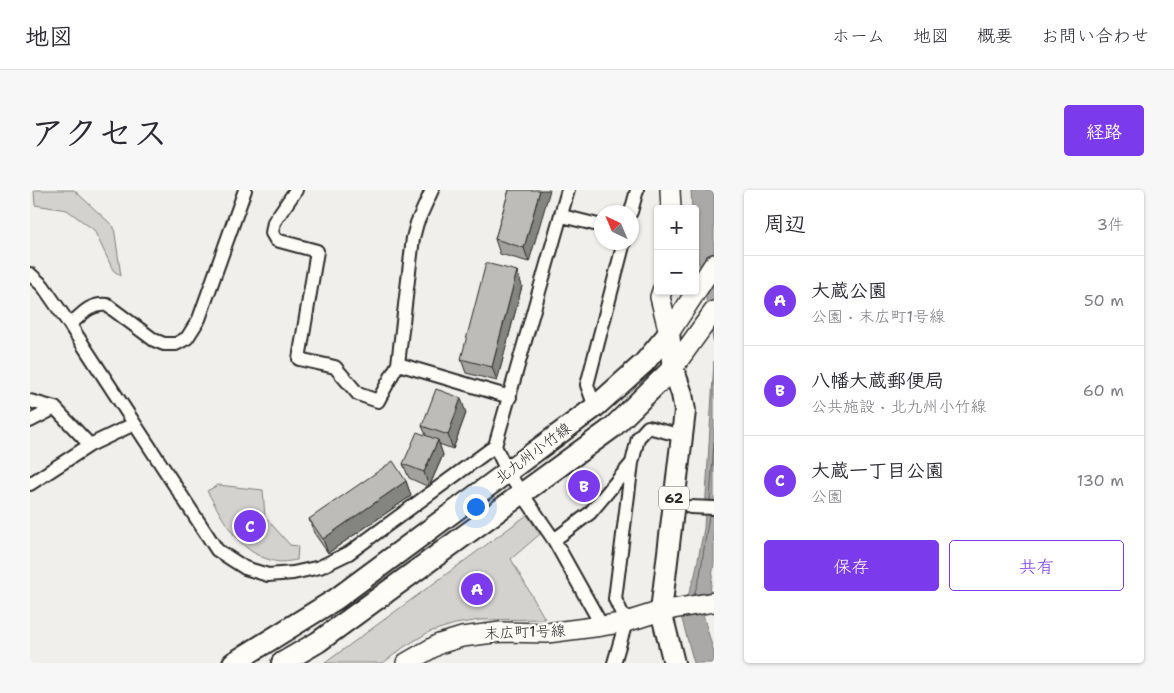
<!DOCTYPE html>
<html lang="ja">
<meta charset="utf-8">
<style>
:root{--surface:#fff;--page:#f7f7f7;--text:#2b2b33;--muted:#7c7c81;--line:#e1e1e2;--accent:#7c3aed}
body{margin:0;font-family:"Shantell Sans","Klee One",sans-serif;background:var(--page);color:var(--text)}
.controls{position:absolute;right:15px;top:15px;display:grid;overflow:hidden;border-radius:5px;box-shadow:0 1px 4px #0004}
.controls button{width:45px;height:45px;display:grid;place-items:center;padding:0;border:0;border-bottom:1px solid var(--line);background:var(--surface);color:var(--text);font:25px sans-serif}
.compass{position:absolute;left:564px;top:15px;width:45px;height:45px;border-radius:50%;background:var(--surface);box-shadow:0 1px 4px #0004;rotate:316deg}
.you{position:absolute;left:445px;top:316px;width:18px;height:18px;margin:-12px;border:4px solid #fff;border-radius:50%;background:#1a73e8;box-shadow:0 0 0 8px #1a73e833}
.badge{display:grid;place-items:center;width:32px;height:32px;border-radius:50%;background:var(--accent);color:#fff;font-size:16px;font-weight:700}
.pin{position:absolute;translate:-50% -50%;border:2px solid #fff;box-shadow:0 1px 5px #0006}
.list{margin:0;padding:0;list-style:none}
h2{display:flex;justify-content:space-between;align-items:center;height:65px;margin:0;padding:0 20px;font-size:21px}
h2 small{font-size:16px;font-weight:400;color:var(--muted)}
.list li{display:grid;grid-template-columns:32px 1fr auto;gap:15px;align-items:center;box-sizing:border-box;height:90px;padding:0 20px;border-top:1px solid var(--line)}
.list b{display:block;font-size:19px;white-space:nowrap}
.list p{margin:0;font-size:16px;white-space:nowrap;color:var(--muted)}
.list em{font-size:16px;font-style:normal;color:var(--muted)}
.actions{display:flex;gap:10px;padding:15px 20px}
.actions a{flex:1;padding:11px 0;border:1px solid var(--accent);border-radius:5px;text-align:center;font-size:18px;color:var(--accent)}
.actions .main{background:var(--accent);color:#fff}
.map{position:relative;flex:none;width:684px;height:473px;overflow:hidden;border-radius:5px}
header{display:flex;align-items:center;gap:30px;box-sizing:border-box;height:70px;padding:0 25px;background:var(--surface);border-bottom:1px solid var(--line)}
header strong{font-size:24px}
nav{display:flex;gap:28px;margin-inline-start:auto;font-size:18px}
.intro{display:flex;align-items:center;justify-content:space-between;box-sizing:border-box;height:120px;padding:0 30px}
h1{margin:0;font-size:35px}
.button{padding:12px 22px;border-radius:5px;background:var(--accent);color:#fff;font-size:18px;font-weight:700}
main{display:flex;gap:30px;padding:0 30px}
aside{flex:1;background:var(--surface);border-radius:5px;box-shadow:0 1px 4px #0004}
.map>svg:first-child{display:block}
.green{fill:#d3d2cf;stroke:#7f7e7d}
.water{fill:#aaa9a7;stroke:#777775}
.lines{fill:none;stroke-linecap:round;stroke-linejoin:round}
.shore{stroke:#5e5d5d;stroke-width:1}
.street-casing{stroke:#2b2b2b;stroke-width:16}
.secondary-casing{stroke:#2b2b2b;stroke-width:22}
.primary-casing{stroke:#2b2b2b;stroke-width:24}
.street{stroke:#fdfcf7;stroke-width:12}
.secondary{stroke:#fdfcf7;stroke-width:19}
.primary{stroke:#fdfcf7;stroke-width:20}
.wall{fill:#a3a29e;stroke:#2b2b2b}
.shaded-wall{fill:#848481;stroke:#2b2b2b}
.building{fill:#bdbcb8;stroke:#2b2b2b}
.labels{text-anchor:middle;dominant-baseline:central;stroke-width:4.5;stroke-linejoin:round;paint-order:stroke}
.shield{fill:#fdfcf7;stroke:#6a6a68;stroke-width:1}
.shield-label{font-size:14px;font-weight:bold;fill:#2b2b2b}
.street-label{font-size:15px;fill:#2b2b2b;stroke:#fdfcf7}
</style>
<header>
<strong>地図</strong>
<nav><a>ホーム</a><a>地図</a><a>概要</a><a>お問い合わせ</a></nav>
</header>
<div class="intro"><h1>アクセス</h1><a class="button">経路</a></div>
<main>
<div class="map">
<svg width="684" height="473" viewBox="0 0 684 473">
<rect width="100%" height="100%" fill="#f0efeb"/>
<filter id="ink" filterUnits="userSpaceOnUse"><feTurbulence type="fractalNoise" baseFrequency=".02" numOctaves="2"/><feDisplacementMap in="SourceGraphic" scale="10" xChannelSelector="R" yChannelSelector="G"/><feConvolveMatrix kernelMatrix="1 2 1 2 8 2 1 2 1" color-interpolation-filters="sRGB"/></filter>
<g filter="url(#ink)">
<path class="green" d="M4,0h40l40,37 7,49 -8,-6 -19,-40 -27,-20 -32,-5z
M188,295l45,5 2,27 25,28 8,1 -1,14c-7,1 -16,3 -23,1 -36,-8 -50,-41 -67,-70z
M497,325l13,19 -29,25 34,60 -65,1 -25,4 -26,8 -25,15 -21,16h-58z"/>
<path class="water" d="M661,0h23v156l-10,-60 -9,-39v-38h-3z
M684,171v202l-4,29 -7,22 11,39v10h-20l-13,-47 14,-41 9,-47z"/>
<g class="lines">
<path class="shore" d="M680,310l4,-58
M664,405l6,-19 9,-61"/>
<defs>
<path id="street" d="M266,0l-22,32 -2,11 4,7 41,11 -18,108 36,8 23,27 20,7 20,-37 15,-126 4,-15 15,-33
M601,22l6,-22
M532,26l40,10
M0,84l13,12 27,39 147,225 28,18 23,7 25,-2 27,-6 29,-14 146,-107 73,-256
M40,135c12,-11 20,-22 37,-20l47,35 10,4h12l11,-6 12,-19 46,-129
M368,174l112,33
M0,211l25,7 35,37 44,-21
M565,217l-8,-22 37,-143
M0,231l25,-13
M465,256l13,27 46,67 48,86
M0,294l60,-39
M660,317l24,1
M524,350l36,-27 42,-50
M584,473l12,-41 -11,-23 17,-136 6,-25 10,-11 34,9"/>
<path id="secondary" d="M640,0l1,19
M632,101l-2,6 9,36
M639,143l45,-69
M643,178l41,-57
M376,473l33,-19 23,-7 39,-5 46,1 55,-7 24,-4 35,-11 53,-9"/>
<path id="primary" d="M639,143l4,35 9,26 3,17 -24,200 13,52
M203,473l103,-64 259,-192 49,-44 25,-30
M252,473l36,-21 294,-214 61,-60"/>
</defs>
<use href="#street" class="street-casing"/>
<use href="#secondary" class="secondary-casing"/>
<use href="#primary" class="primary-casing"/>
<use href="#street" class="street"/>
<use href="#secondary" class="secondary"/>
<use href="#primary" class="primary"/>
</g>
<path class="wall" d="M479,0l20,72 -29,-8 -5,-15z
M487,81l5,15 -25,95 -31,-8 -5,-14z
M436,223l-13,36 -14,-5 4,11 -14,32 -20,-9 -6,-14 23,-29 -4,-9z
M376,291l5,15 -83,57 -14,-20 -5,-14z"/>
<path class="shaded-wall" d="M510,0h10l-21,72 -5,-14z
M487,81l5,15 -25,95 -5,-14z
M431,208l5,15 -13,36 -5,-14z
M408,250l5,15 -14,32 -5,-15z
M376,291l5,15 -83,57 -5,-14z"/>
<path class="building" d="M479,0h31l-16,58 -29,-9z
M456,73l31,8 -25,96 -31,-8z
M406,199l25,9 -13,37 -26,-9z
M387,242l21,8 -14,32 -21,-8z
M363,271l13,20 -83,58 -14,-20z"/>
</g>
<g class="labels">
<rect class="shield" x="629" y="296.5" width="30" height="23" rx="4"/>
<g class="shield-label">
<text x="644" y="308">62</text>
</g>
<g class="street-label">
<text transform="translate(503 263) rotate(-37)">北九州小竹線</text>
<text transform="translate(495 442) rotate(-2)">末広町1号線</text>
</g>
</g>
</svg>
<div class="controls">
<button>+</button>
<button>−</button>
</div>
<svg class="compass" viewBox="-18 -18 36 36"><path d="M0-13l5 13h-10z" fill="#e53935"/><path d="M0 13l5-13h-10z" fill="#7c7c81"/></svg>
<div class="you"></div>
<div class="pin badge" style="left:447px;top:399px">A</div>
<div class="pin badge" style="left:554px;top:296px">B</div>
<div class="pin badge" style="left:220px;top:336px">C</div>
</div>
<aside>
<h2>周辺<small>3件</small></h2>
<ul class="list">
<li><span class="badge">A</span><div><b>大蔵公園</b><p>公園 · 末広町1号線</p></div><em>50 m</em></li>
<li><span class="badge">B</span><div><b>八幡大蔵郵便局</b><p>公共施設 · 北九州小竹線</p></div><em>60 m</em></li>
<li><span class="badge">C</span><div><b>大蔵一丁目公園</b><p>公園</p></div><em>130 m</em></li>
</ul>
<div class="actions"><a class="main">保存</a><a>共有</a></div>
</aside>
</main>
